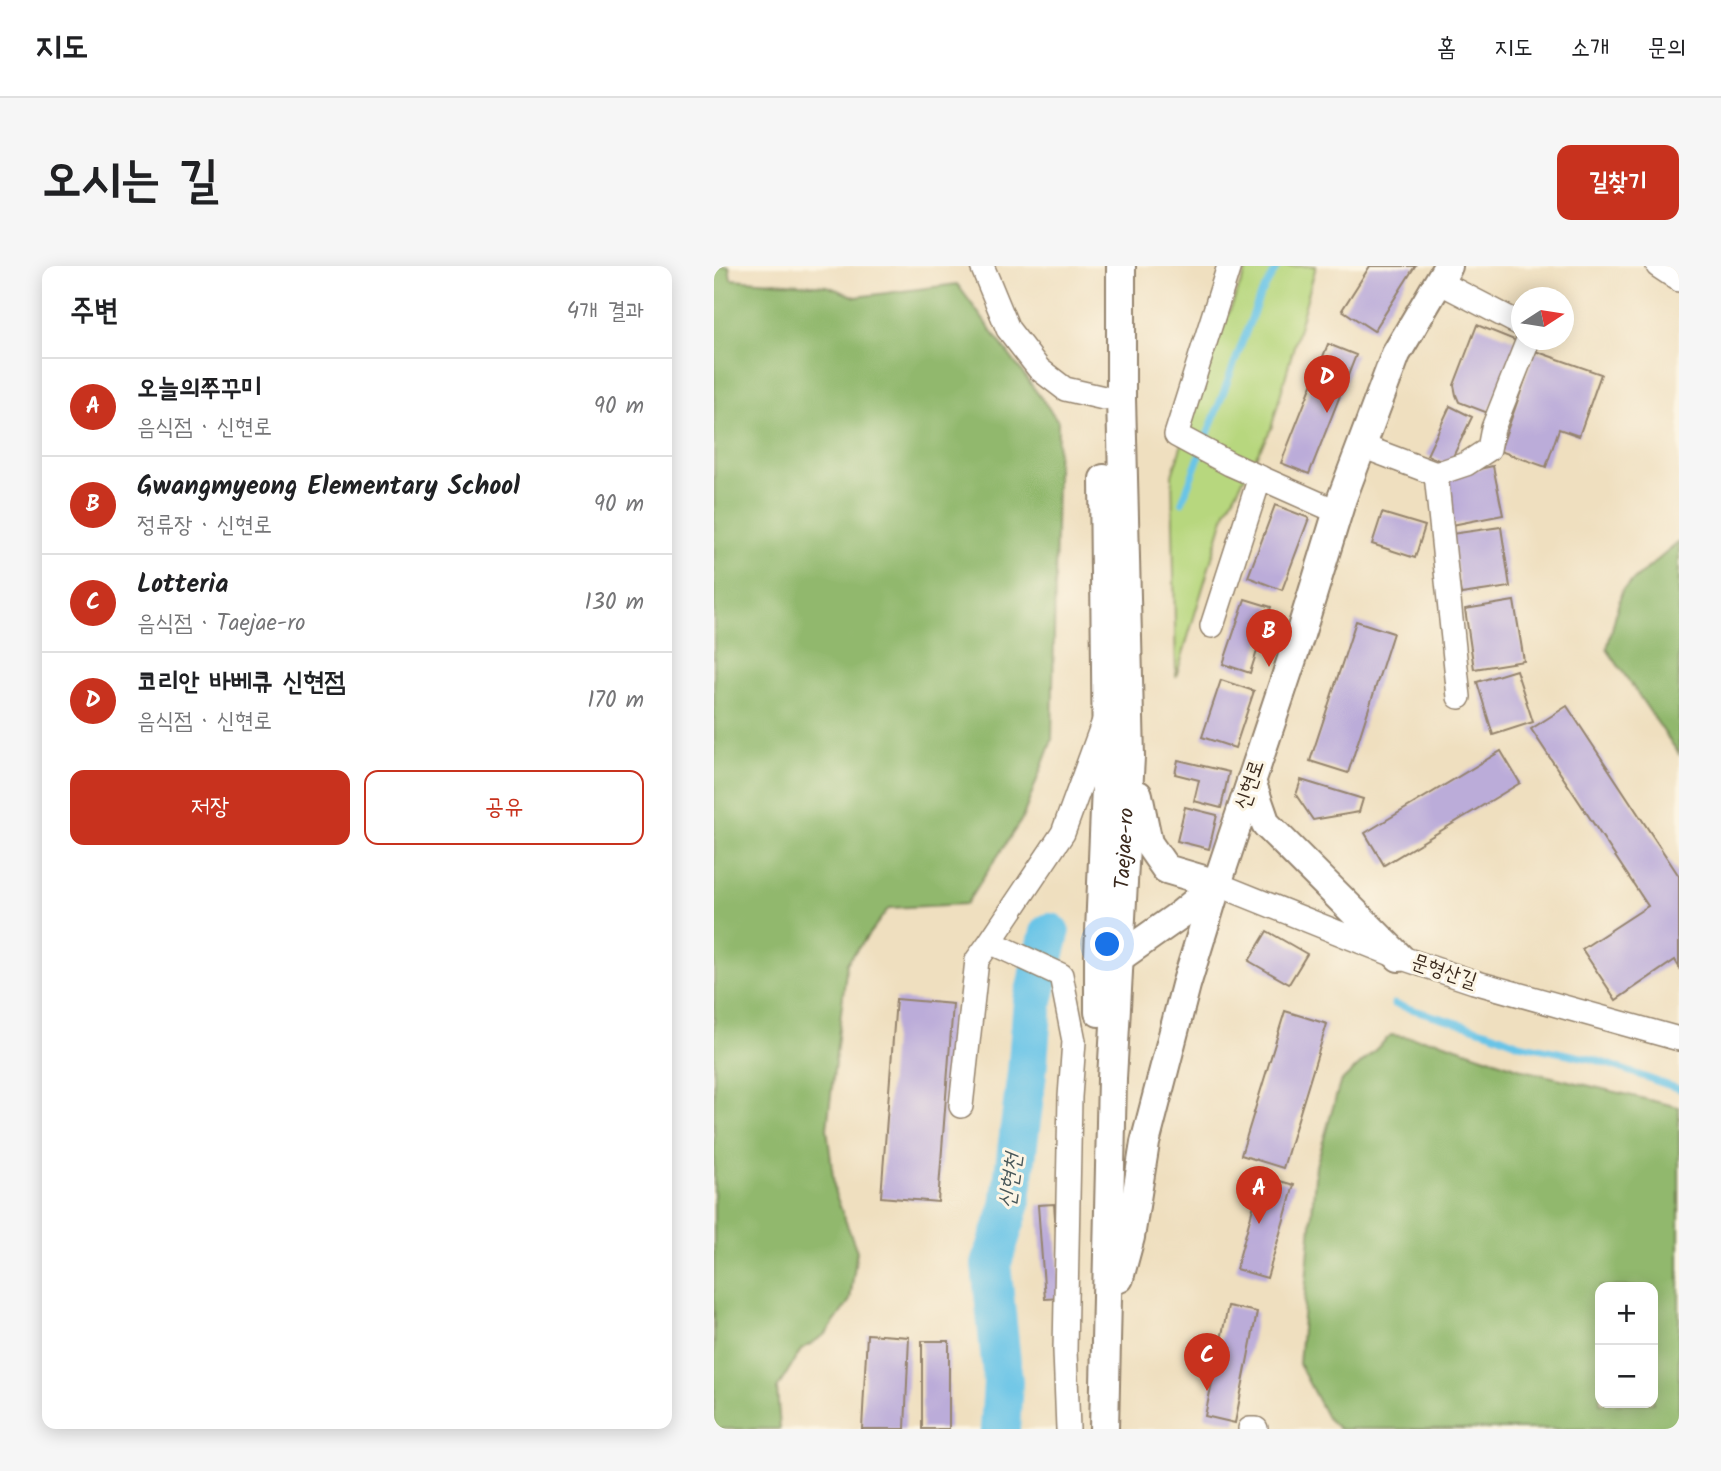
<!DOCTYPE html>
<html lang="ko">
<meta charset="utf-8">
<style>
:root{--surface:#fff;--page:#f6f6f6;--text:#202124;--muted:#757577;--line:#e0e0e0;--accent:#c8321e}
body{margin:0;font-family:Kalam,"Poor Story",sans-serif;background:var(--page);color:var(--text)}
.controls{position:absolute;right:21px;bottom:21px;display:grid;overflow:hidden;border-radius:14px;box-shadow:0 4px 18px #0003}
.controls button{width:63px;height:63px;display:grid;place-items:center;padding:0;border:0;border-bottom:2px solid var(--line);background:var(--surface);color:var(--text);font:35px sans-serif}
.compass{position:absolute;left:797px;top:21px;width:63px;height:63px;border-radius:50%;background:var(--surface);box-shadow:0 4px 18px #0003;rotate:78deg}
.you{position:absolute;left:394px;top:679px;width:24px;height:24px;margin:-18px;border:5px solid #fff;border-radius:50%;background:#1a73e8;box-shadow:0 0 0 10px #1a73e833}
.badge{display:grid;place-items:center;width:46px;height:46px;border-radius:50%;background:var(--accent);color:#fff;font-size:23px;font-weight:700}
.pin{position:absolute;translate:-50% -58px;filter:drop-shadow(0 2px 4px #0008)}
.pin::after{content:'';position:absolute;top:37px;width:24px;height:21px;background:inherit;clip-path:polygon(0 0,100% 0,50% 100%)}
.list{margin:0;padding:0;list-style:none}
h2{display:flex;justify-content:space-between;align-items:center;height:91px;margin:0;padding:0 28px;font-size:30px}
h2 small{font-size:23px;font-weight:400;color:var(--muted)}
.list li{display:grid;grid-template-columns:46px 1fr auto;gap:21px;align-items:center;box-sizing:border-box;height:98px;padding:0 28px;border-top:2px solid var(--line)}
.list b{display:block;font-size:26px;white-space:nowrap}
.list p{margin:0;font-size:23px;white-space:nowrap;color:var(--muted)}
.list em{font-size:23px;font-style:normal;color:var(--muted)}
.actions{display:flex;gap:14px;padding:21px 28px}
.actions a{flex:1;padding:16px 0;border:2px solid var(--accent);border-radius:14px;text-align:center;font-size:24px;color:var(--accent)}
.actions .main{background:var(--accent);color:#fff}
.map{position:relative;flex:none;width:965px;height:1163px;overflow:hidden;border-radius:14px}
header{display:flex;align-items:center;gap:42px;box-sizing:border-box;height:98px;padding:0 35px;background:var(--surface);border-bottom:2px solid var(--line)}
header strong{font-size:33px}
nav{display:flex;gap:38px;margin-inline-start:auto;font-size:24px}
.intro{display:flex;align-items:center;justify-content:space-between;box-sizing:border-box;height:168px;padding:0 42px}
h1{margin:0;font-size:49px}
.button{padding:18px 32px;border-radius:14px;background:var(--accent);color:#fff;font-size:24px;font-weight:700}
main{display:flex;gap:42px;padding:0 42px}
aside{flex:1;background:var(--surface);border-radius:14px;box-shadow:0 4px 18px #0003}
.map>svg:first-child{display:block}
.green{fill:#b7d77e;stroke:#79804e;stroke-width:2}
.forest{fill:#91b86d;stroke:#667146;stroke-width:2;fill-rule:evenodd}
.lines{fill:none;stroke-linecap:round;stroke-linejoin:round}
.stream{stroke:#69c4e7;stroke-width:7}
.river{stroke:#69c4e7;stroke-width:40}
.building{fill:#bbacd9}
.minor-casing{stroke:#95846e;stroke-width:26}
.major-casing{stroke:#95846e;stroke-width:32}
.minor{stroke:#fff;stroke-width:23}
.major{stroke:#fff;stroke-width:28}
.labels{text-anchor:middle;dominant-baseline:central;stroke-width:6;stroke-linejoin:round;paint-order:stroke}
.street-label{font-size:21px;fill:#3b2a1e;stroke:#fcf5e5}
.water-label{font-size:23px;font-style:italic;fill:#49585a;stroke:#fcf5e5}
</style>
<header>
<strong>지도</strong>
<nav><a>홈</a><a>지도</a><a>소개</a><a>문의</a></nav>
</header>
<div class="intro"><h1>오시는 길</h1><a class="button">길찾기</a></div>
<main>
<aside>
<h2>주변<small>4개 결과</small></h2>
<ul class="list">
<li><span class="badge">A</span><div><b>오늘의쭈꾸미</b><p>음식점 · 신현로</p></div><em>90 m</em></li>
<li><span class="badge">B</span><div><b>Gwangmyeong Elementary School</b><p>정류장 · 신현로</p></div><em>90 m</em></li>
<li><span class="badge">C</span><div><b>Lotteria</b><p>음식점 · Taejae-ro</p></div><em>130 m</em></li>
<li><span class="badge">D</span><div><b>코리안 바베큐 신현점</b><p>음식점 · 신현로</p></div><em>170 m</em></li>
</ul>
<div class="actions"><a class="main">저장</a><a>공유</a></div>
</aside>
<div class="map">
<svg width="965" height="1163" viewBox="0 0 965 1163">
<rect width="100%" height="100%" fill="#fcf5e5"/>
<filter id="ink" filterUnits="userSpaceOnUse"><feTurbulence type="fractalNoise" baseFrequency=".0143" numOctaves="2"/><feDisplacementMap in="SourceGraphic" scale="14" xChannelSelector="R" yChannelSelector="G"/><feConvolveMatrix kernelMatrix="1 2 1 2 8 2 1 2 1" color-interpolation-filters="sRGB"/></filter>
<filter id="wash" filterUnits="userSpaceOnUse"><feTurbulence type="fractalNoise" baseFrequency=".00686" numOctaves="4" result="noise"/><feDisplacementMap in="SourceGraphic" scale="28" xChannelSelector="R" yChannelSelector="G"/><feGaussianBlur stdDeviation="1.57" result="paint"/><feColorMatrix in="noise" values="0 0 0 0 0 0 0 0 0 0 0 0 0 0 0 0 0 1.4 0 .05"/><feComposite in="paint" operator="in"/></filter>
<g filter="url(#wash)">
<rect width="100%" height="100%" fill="#efdfbf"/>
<path class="green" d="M534,0h68l-45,163 -45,82 -50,166 -4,-202 36,-112z"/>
<path class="forest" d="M0,0h15l2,13 96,7 29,11 101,-13 101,137 -6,319 -30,79 -56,85 -77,4 -42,55 -20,165 8,65 22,58 -7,49 -24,34 -25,16 -24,39 3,40h-66z
M965,276v212l-72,-105 15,-59z
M677,769l48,6 88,30 152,36v322h-340l-12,-11 -28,-54 17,-198 24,-83zM939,1021v116h-53v-116z"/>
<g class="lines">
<path class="stream" d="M468,236l77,-204 19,-32
M680,738l98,29 27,11 77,16 83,29"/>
<path class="river" d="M286,1163l3,-47 -12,-117 19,-59 17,-133 6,-73 17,-67"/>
</g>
<g id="blocks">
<path class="building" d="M656,0h45l-41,65 -32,-21z
M763,59l40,16 -29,72 -29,-11 -3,-7 -2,-10z
M614,78l28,11 -47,119 -28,-11z
M821,85l66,23 -22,62 -20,-7 -13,38 -46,-16z
M736,140l22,11 -23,48 -22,-10z
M779,200l10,49 -51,10 -10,-48z
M561,239l34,13 -27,72 -34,-13z
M668,247l43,13 -10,32 -43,-14z
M787,261l9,60 -49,7 -10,-60z
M531,333l26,8 -21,66 -27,-9z
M800,335l10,60 -50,8 -9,-60z
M642,355l37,12 -45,140 -38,-12z
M802,404l17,52 -40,13 -16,-53z
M507,414l33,11 -19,57 -33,-11z
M853,440l112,170v91l-4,-7 -59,40 -34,-51 66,-43 -117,-177z
M787,485l19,32 -136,82 -19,-32z
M464,494l51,12 -8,36 -27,-7 5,-21 -24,-6z
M587,514l62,19 -4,13 -46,8 -17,-25z
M471,541l32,8 -8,34 -32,-8z
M553,665l40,23 -18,30 -40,-23z
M182,733l57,5 -15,198 -57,-5z
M571,745l42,13 -44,144 -42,-13z
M548,910l32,9 -27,93 -31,-9z
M340,938l7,94 -16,1 -7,-94z
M514,1040l29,6 -22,111 -30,-7z
M153,1068l42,3 -4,92h-43z
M208,1075h27v88h-27z"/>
</g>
</g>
<g filter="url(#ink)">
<use href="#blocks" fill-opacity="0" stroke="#95846e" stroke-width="2"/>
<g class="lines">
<defs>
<path id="minor" d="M268,0l26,63 31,40 26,20 39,9
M515,0l-53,169 54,29 108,48
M944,0l21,14
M725,16l83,43
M648,180l74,28 23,223
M722,208l30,-10 23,-15 4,-21 35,-88
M498,360l48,-149
M503,618l182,73 75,25 205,57
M276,676l73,-109 41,-112
M247,840l16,-146 13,-18 71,33 13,66 -4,56 -5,254 3,78
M536,1163h6"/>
<g id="major">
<path d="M537,515l15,43 133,133"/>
<path d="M424,529l10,48 18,26 51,15"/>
<path d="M394,690l12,1 61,-43 36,-30"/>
<path d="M385,746v-56l8,-194 -3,-283"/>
<path d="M405,1012l11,-41 15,-94 41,-158 31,-101 82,-246 43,-140 54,-144 52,-88"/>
<path id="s1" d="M390,1163l8,-350 18,-322 -9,-359v-132"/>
</g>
</defs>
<use href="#minor" class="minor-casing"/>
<use href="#major" class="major-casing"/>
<use href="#minor" class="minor"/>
<use href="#major" class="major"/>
</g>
</g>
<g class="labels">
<g class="street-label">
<text transform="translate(536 519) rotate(-71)">신현로</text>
<text stroke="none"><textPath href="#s1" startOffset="581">Taejae-ro</textPath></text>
<text transform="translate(730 706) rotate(18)">문형산길</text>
</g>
<g class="water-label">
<text transform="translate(297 915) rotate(-82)">신현천</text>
</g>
</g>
</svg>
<div class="controls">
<button>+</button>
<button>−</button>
</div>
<svg class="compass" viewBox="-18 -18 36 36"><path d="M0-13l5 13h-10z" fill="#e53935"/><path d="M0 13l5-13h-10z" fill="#757577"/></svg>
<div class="you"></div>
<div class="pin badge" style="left:545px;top:958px">A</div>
<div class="pin badge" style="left:555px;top:401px">B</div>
<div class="pin badge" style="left:493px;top:1125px">C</div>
<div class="pin badge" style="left:613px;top:147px">D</div>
</div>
</main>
